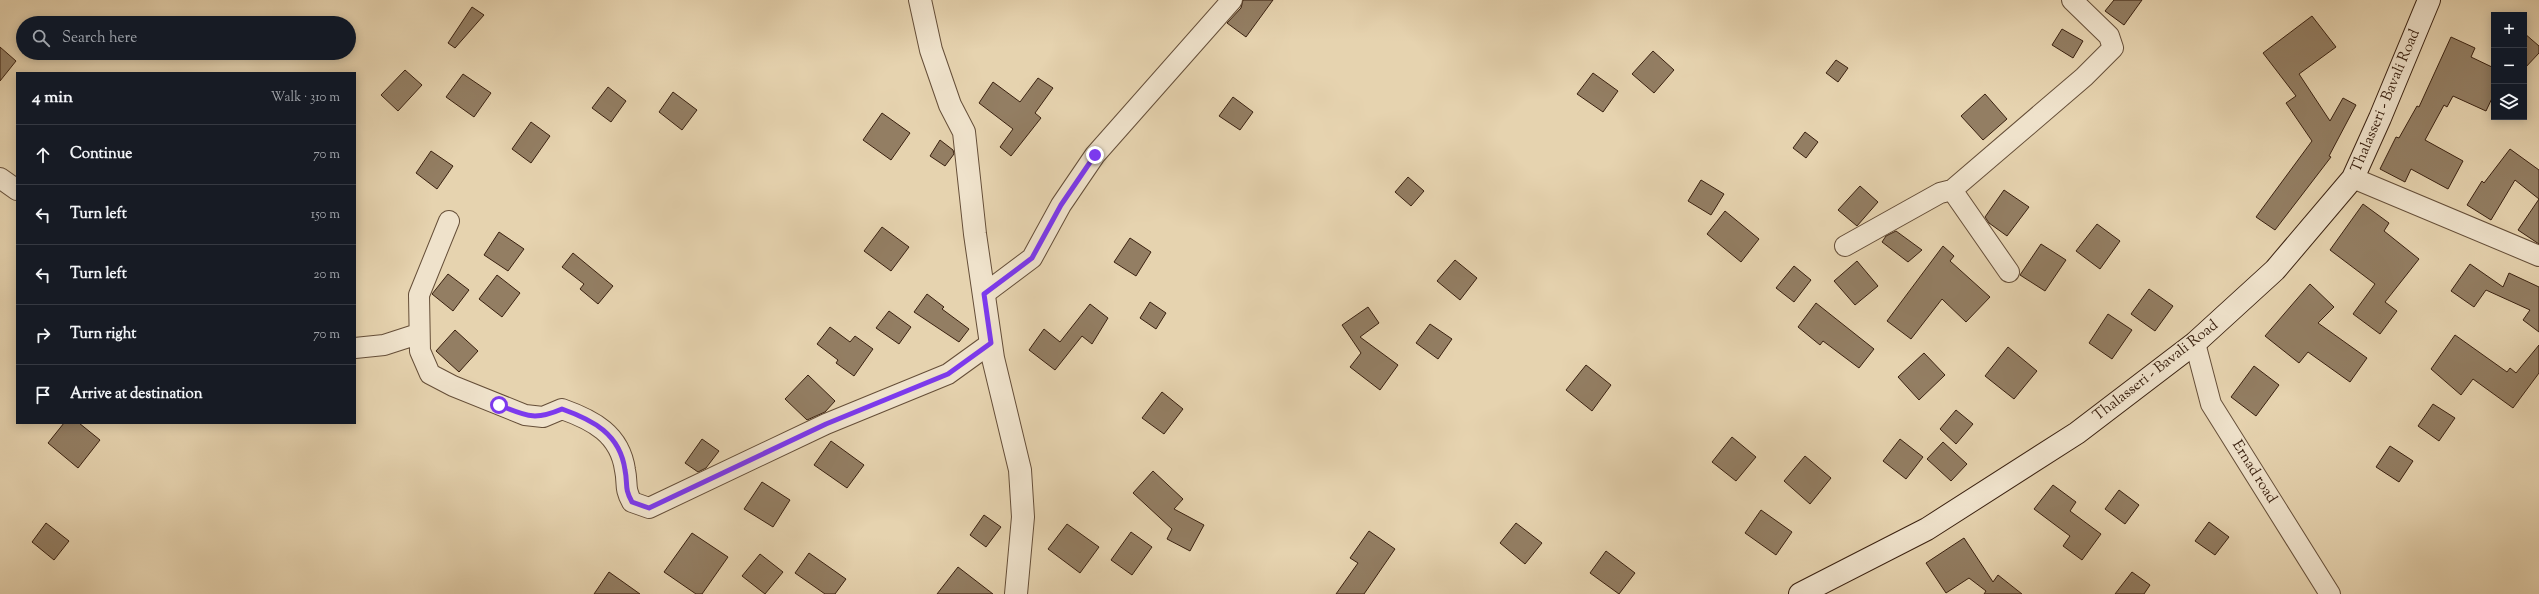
<!DOCTYPE html>
<meta charset="utf-8">
<style>
:root{--surface:#171b24;--page:#242831;--text:#f1f3f6;--muted:#9ea1a6;--line:#363941}
body{margin:0;font-family:"Sorts Mill Goudy",serif;background:var(--page);color:var(--text)}
.controls{position:absolute;right:12px;top:12px;display:grid;overflow:hidden;border-radius:0px;box-shadow:0 2px 10px #0003}
.controls button{width:36px;height:36px;display:grid;place-items:center;padding:0;border:0;border-bottom:1px solid var(--line);background:var(--surface);color:var(--text);font:20px sans-serif}
.stop{position:absolute;width:12px;height:12px;margin:-9px;border:3px solid #7c3aed;border-radius:50%;background:#fff}
.stop.end{background:#7c3aed;border-color:#fff;box-shadow:0 1px 4px #0008}
.list{margin:0;padding:0;list-style:none}
h2{display:flex;justify-content:space-between;align-items:center;height:52px;margin:0;padding:0 16px;font-size:17px}
h2 small{font-size:13px;font-weight:400;color:var(--muted)}
.list li{display:grid;grid-template-columns:26px 1fr auto;gap:12px;align-items:center;box-sizing:border-box;height:60px;padding:0 16px;border-top:1px solid var(--line)}
.list b{display:block;font-size:15px;white-space:nowrap}
.list em{font-size:13px;font-style:normal;color:var(--muted)}
.icon{flex:none;width:22px;height:22px;fill:none;stroke:currentColor;stroke-width:2;stroke-linecap:round;stroke-linejoin:round}
.map{position:relative;flex:none;width:2539px;height:594px;overflow:hidden}
.search{position:absolute;background:var(--surface);box-shadow:0 2px 10px #0003;left:16px;top:16px;width:340px;height:44px;display:flex;align-items:center;gap:10px;box-sizing:border-box;padding:0 14px;border-radius:22px;color:var(--muted);font-size:15px}
.panel{position:absolute;background:var(--surface);box-shadow:0 2px 10px #0003;left:16px;top:72px;width:340px;height:352px;border-radius:0px}
.map>svg:first-child{display:block}
.building{fill:#937e63;stroke:#3a2110}
.lines{fill:none;stroke-linecap:round;stroke-linejoin:round}
.minor-casing{stroke:#654e38;stroke-width:22}
.tertiary-casing{stroke:#654e38;stroke-width:24}
.secondary-casing{stroke:#3a2110;stroke-width:24}
.minor{stroke:#efe2cb;stroke-width:20}
.tertiary{stroke:#efe2cb;stroke-width:22}
.secondary{stroke:#efe2cb;stroke-width:22}
.route{stroke:#7c3aed;stroke-width:5}
.labels{text-anchor:middle;dominant-baseline:central;stroke-width:3;stroke-linejoin:round;paint-order:stroke}
.street-label{font-size:15px;fill:#3a2110;stroke:#efe2cb}
</style>
<div class="map">
<svg width="2539" height="594" viewBox="0 0 2539 594">
<rect width="100%" height="100%" fill="#e6d3af"/>
<filter id="stains"><feTurbulence type="fractalNoise" baseFrequency=".005" numOctaves="4"/><feColorMatrix values="0 0 0 0 .2 0 0 0 0 .09 0 0 0 0 .02 0 0 0 .5 -.17"/></filter>
<radialGradient id="worn" r=".72"><stop offset=".6" stop-color="#630" stop-opacity="0"/><stop offset="1" stop-color="#630" stop-opacity=".3"/></radialGradient>
<path class="building" d="M1243,0h30l-27,37 -19,-14 14,-15z
M2114,0h28l-18,25 -19,-14z
M472,7l12,8 -29,33 -7,-5z
M2312,16l24,31 -37,27 31,47 13,-23 13,7 -27,51 2,1 -56,73 -19,-13 56,-76 -26,-38 10,-7 -33,-43z
M2062,29l21,12 -10,17 -21,-13z
M2524,33l15,13v7l-15,16z
M2451,37l24,11 -4,9 23,11v26l-8,17 -33,-15 -6,11 -3,-2 -19,35 38,21 -15,28 -37,-20 -6,13 -25,-13 16,-32 3,1 18,-32 2,1z
M0,47l16,14 -16,20z
M1653,51l21,19 -20,23 -22,-19z
M1836,60l12,8 -10,14 -12,-9z
M405,70l17,15 -24,26 -17,-16z
M1593,73l25,18 -15,21 -26,-18z
M463,74l28,19 -17,24 -28,-20z
M1038,78l15,10 -18,25 6,5 -30,38 -11,-9 13,-18 -34,-26 14,-21 27,20z
M608,87l18,14 -15,21 -19,-14z
M673,92l24,18 -15,20 -23,-18z
M1985,94l22,25 -24,21 -22,-24z
M1233,97l20,15 -13,18 -21,-14z
M882,113l28,20 -19,27 -28,-20z
M531,122l19,14 -19,27 -19,-14z
M1805,132l13,10 -12,16 -13,-10z
M940,140l13,10 1,4 -9,12 -15,-10z
M2510,149l29,21v29l-24,-19 -24,40 -24,-15 15,-24 2,2z
M431,151l22,15 -16,23 -21,-16z
M1408,177l16,14 -13,15 -16,-14z
M1701,180l23,14 -13,21 -23,-14z
M1860,186l18,16 -21,24 -19,-16z
M2004,190l25,17 -22,29 -18,-13 -4,-6z
M2539,199v45l-21,-14z
M2363,204l26,19 -5,8 35,28 -34,43 12,9 -17,23 -27,-20 22,-30 -45,-34z
M1725,211l34,28 -18,23 -34,-28z
M2097,224l23,17 -20,28 -24,-18z
M882,227l27,20 -18,24 -27,-20z
M1896,231l26,19 -14,12 -26,-20 4,-6z
M499,232l25,17 -16,22 -24,-16z
M1130,238l21,14 -15,24 -22,-14z
M2041,244l25,16 -21,31 -25,-16z
M1943,246l11,10 -4,5 40,36 -24,25 -24,-23 -31,40 -24,-18z
M573,253l40,33 -15,18 -18,-15 4,-5 -22,-17z
M1455,260l22,18 -17,22 -23,-19z
M1857,261l21,25 -23,19 -21,-24z
M2470,264l33,23 6,-14 30,14v45l-16,-12 7,-10 -44,-20 -12,17 -23,-16z
M1794,266l17,14 -17,22 -18,-14z
M448,274l21,16 -16,21 -21,-17z
M497,275l23,18 -18,24 -23,-18z
M2310,284l24,23 -16,16 49,35 -17,24 -42,-30 -9,11 -34,-27z
M2149,289l24,17 -18,25 -24,-17z
M927,294l17,13 -2,2 27,20 -10,13 -45,-30z
M1150,302l16,11 -10,16 -16,-11z
M1816,303l58,46 -15,19 -36,-27 -3,4 -22,-18z
M1090,304l18,14 -16,26 -10,-8 -27,34 -26,-20 15,-21 16,13z
M1368,307l11,16 -19,14 38,28 -18,25 -30,-23 11,-14 -19,-28z
M889,311l22,16 -12,17 -23,-16z
M2108,314l24,16 -20,29 -23,-16z
M1430,324l22,15 -14,20 -22,-16z
M830,327l20,15 5,-6 18,13 -19,27 -18,-13 2,-3 -21,-16z
M455,330l23,21 -19,21 -23,-21z
M2455,335l52,37 3,-4 6,5 23,-28v28l-26,35 -40,-29 -12,16 -30,-26z
M2008,347l29,24 -23,28 -29,-23z
M1924,353l21,22 -26,25 -21,-23z
M1586,365l25,20 -19,26 -26,-21z
M2254,366l25,19 -23,31 -25,-19z
M808,375l27,26 -10,11 -18,8 -22,-21z
M1162,392l21,17 -19,25 -22,-16z
M2433,404l22,14 -16,23 -21,-15z
M1956,410l17,14 -17,20 -16,-15z
M64,423h15l21,17 -22,28 -30,-25z
M1732,437l24,20 -20,24 -24,-19z
M702,439l17,12 -13,17 -8,4 -13,-9z
M1900,439l23,18 -17,22 -23,-18z
M831,441l33,24 -17,23 -33,-23z
M1943,442l24,22 -16,17 -24,-22z
M2390,446l23,15 -14,21 -23,-15z
M1805,456l26,22 -21,26 -26,-23z
M1153,471l30,28 -9,10 30,16 -14,26 -23,-12 5,-10 -39,-36z
M762,482l28,18 -17,27 -29,-18z
M2053,485l23,17 -6,9 31,23 -19,26 -19,-14 7,-10 -36,-27z
M2119,490l20,15 -14,19 -20,-15z
M1761,510l31,22 -16,23 -31,-22z
M984,515l17,12 -15,20 -16,-12z
M2209,522l20,15 -14,18 -20,-14z
M46,523l23,18 -15,19 -22,-18z
M1516,523l26,20 -17,21 -25,-21z
M1067,524l32,23 -19,26 -32,-24z
M1369,531l26,18 -31,45h-28l22,-31 -8,-5z
M1131,532l21,15 -20,28 -21,-15z
M692,533l36,24 -26,37h-6l-32,-22z
M1964,538l29,44 5,-7 24,19h-38l2,-3 -17,-13 -23,15 -20,-30z
M1606,551l29,22 -16,21 -29,-21z
M809,553l37,26 -11,15h-10l-30,-21z
M760,554l23,18 -18,22 -23,-18z
M958,567l35,27h-56z
M609,572l31,22h-46z
M2132,572l18,13 -6,9h-29z"/>
<g class="lines">
<defs>
<path id="minor" d="M0,178l17,12
M2353,178l186,78
M1952,190l57,82
M449,221l-30,74 1,56 10,23 23,12 72,29 18,2 19,-8c31,11 58,25 63,61 3,14 -1,18 7,32l17,6 177,-84 122,-50 43,-31
M1845,246l95,-53 12,-3 132,-113 29,-29 -4,-12 -37,-36
M984,294l48,-36 29,-53 34,-50 137,-155
M2195,343l16,61 119,190
M355,348l29,-3 34,-11"/>
<path id="tertiary" d="M920,0l11,50 19,55 14,27 11,102 18,124 27,112 3,47 -7,77"/>
<path id="secondary" d="M1800,594l127,-65 150,-96 118,-90 80,-73 78,-92 27,-60 49,-118"/>
</defs>
<use href="#minor" class="minor-casing"/>
<use href="#tertiary" class="tertiary-casing"/>
<use href="#secondary" class="secondary-casing"/>
<use href="#minor" class="minor"/>
<use href="#tertiary" class="tertiary"/>
<use href="#secondary" class="secondary"/>
</g>
<g class="lines">
<path class="route" d="M499,405c28,11 35,16 63,4 31,11 58,25 63,61 3,14 -1,18 7,32l17,6 177,-84 122,-50 43,-31 -7,-49 48,-36 29,-53 34,-50"/>
</g>
<g class="labels">
<g class="street-label">
<text transform="translate(2386 101) rotate(-67)">Thalasseri - Bavali Road</text>
<text transform="translate(2156 371) rotate(-38)">Thalasseri - Bavali Road</text>
<text transform="translate(2254 472) rotate(58)">Ernad road</text>
</g>
</g>
<rect width="100%" height="100%" filter="url(#stains)"/>
<rect width="100%" height="100%" fill="url(#worn)"/>
</svg>
<div class="controls">
<button>+</button>
<button>−</button>
<button><svg class="icon" aria-label="layers" viewBox="0 0 24 24"><path d="M12 4l9 5-9 5-9-5zM3 14l9 5 9-5"/></svg></button>
</div>
<div class="stop" style="left:499px;top:405px"></div>
<div class="stop end" style="left:1095px;top:155px"></div>
<div class="search"><svg class="icon" aria-label="search" viewBox="0 0 24 24"><circle cx="10" cy="10" r="6"/><path d="M15 15l6 6"/></svg>Search here</div>
<section class="panel">
<h2>4 min<small>Walk · 310 m</small></h2>
<ul class="list">
<li><svg class="icon" aria-label="ahead" viewBox="0 0 24 24"><path d="M12 20V5M6 11l6-6 6 6"/></svg><div><b>Continue</b></div><em>70 m</em></li>
<li><svg class="icon" aria-label="left" viewBox="0 0 24 24"><path d="M17 20v-9H6M10 6l-5 5 5 5"/></svg><div><b>Turn left</b></div><em>150 m</em></li>
<li><svg class="icon" aria-label="left" viewBox="0 0 24 24"><path d="M17 20v-9H6M10 6l-5 5 5 5"/></svg><div><b>Turn left</b></div><em>20 m</em></li>
<li><svg class="icon" aria-label="right" viewBox="0 0 24 24"><path d="M7 20v-9h11M14 6l5 5-5 5"/></svg><div><b>Turn right</b></div><em>70 m</em></li>
<li><svg class="icon" aria-label="arrive" viewBox="0 0 24 24"><path d="M6 21V4h12l-3 4 3 4H6"/></svg><div><b>Arrive at destination</b></div></li>
</ul>
</section>
</div>
